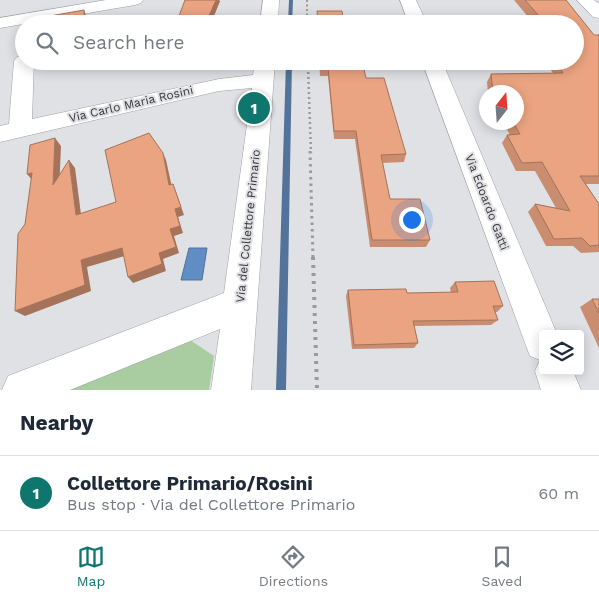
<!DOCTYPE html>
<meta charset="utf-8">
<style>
:root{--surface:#fff;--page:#f2f2f3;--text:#1f2937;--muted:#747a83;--line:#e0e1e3;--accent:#0f766e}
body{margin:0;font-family:"Work Sans",sans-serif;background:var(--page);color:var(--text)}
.controls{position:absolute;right:15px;bottom:15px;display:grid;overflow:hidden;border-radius:5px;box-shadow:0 2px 12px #0003}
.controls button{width:45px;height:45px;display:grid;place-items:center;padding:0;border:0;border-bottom:1px solid var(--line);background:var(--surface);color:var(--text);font:25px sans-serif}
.compass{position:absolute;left:479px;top:85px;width:45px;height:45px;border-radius:50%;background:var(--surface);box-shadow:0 2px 12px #0003;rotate:17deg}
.you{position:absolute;left:411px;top:219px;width:18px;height:18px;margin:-12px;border:4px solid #fff;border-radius:50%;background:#1a73e8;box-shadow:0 0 0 8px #1a73e833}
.badge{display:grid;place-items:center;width:32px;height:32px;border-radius:50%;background:var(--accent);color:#fff;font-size:16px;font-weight:700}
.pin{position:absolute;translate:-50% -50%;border:2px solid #fff;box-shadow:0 1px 5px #0006}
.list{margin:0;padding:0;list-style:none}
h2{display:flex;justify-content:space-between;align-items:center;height:65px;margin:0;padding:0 20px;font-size:21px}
h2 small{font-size:16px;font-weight:400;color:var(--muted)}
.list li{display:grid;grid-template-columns:32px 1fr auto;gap:15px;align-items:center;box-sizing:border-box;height:75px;padding:0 20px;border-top:1px solid var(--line)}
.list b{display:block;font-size:19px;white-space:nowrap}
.list p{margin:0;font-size:16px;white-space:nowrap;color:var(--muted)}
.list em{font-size:16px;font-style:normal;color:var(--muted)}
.icon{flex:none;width:28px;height:28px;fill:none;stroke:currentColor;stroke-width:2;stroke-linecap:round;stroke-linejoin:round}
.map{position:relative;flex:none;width:599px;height:390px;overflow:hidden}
.search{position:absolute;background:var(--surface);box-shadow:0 2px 12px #0003;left:15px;right:15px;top:15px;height:55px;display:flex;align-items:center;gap:12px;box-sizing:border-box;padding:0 18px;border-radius:28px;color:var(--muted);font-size:19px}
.sheet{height:140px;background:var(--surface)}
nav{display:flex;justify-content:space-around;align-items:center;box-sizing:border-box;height:70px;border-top:1px solid var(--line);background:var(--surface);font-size:14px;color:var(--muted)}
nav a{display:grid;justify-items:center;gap:2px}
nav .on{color:var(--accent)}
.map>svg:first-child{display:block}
.green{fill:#a9cca1}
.water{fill:#5f8dc4;stroke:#53739a}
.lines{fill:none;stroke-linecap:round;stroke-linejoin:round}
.stream{fill:#53739a;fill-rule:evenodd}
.minor-casing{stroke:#9fa0a4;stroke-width:1}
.path-far3{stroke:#999a9d;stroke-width:2;stroke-dasharray:2 2.5;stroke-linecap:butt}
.path-far2{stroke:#999a9d;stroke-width:2.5;stroke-dasharray:2 3;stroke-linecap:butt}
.path-far1{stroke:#999a9d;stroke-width:3;stroke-dasharray:2.5 4;stroke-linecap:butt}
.path{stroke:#999a9d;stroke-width:4;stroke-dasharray:3 5;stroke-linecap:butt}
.minor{fill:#fff;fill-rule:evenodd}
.wall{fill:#ca8d6f}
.shaded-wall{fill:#a4735a}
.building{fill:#eba481;stroke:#a4735a}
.labels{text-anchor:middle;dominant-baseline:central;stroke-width:4;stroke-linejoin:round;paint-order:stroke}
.street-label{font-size:12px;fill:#373739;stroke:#e0e1e5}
</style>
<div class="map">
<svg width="599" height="390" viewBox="0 0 599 390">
<rect width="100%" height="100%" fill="#e0e1e5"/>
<path class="green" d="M190,340l24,16 -5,34h-147z"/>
<path class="water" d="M189,248h18l-5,32h-21z"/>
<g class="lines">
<path class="stream" d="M289,0h4l-1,24h-4z
M286,61h6l-6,329h-10z"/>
<defs>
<path id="minor" d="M106,0h37l-2,3 -6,2 -135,23v-10z
M263,0h16l-1,24h-18z
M400,0h16l11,24h-18z
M577,0h17l5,4v14l-6,-1z
M24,55v6h10l-2,58 187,-40 34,-4 2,-14h20l-24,329h-40l9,-61 -150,61h-68l6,-14 216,-83 28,-205 -33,3 -219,51v-16l9,-2 5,-63 3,-4z
M422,61h20l115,273h-14v37h30l8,19h-40l-6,-19 5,-11 -10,-4 -5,-13z"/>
</defs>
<use href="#minor" class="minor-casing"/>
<path class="path-far3" d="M307,0v24
M308,61v7"/>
<path class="path-far2" d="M308,67l3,86"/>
<path class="path-far1" d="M310,151l3,107"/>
<path class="path" d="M313,257l4,133"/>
<use href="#minor" class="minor"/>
</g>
<path class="wall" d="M514,0h52l28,35h5v149h-13l13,20v48l-18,1 -8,-7h-27l-18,-34 7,-8 21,4 -21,-37h-19l-14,-28 5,-8h3l-7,-13h13v-30h-28l-1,-10 4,-8 62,-1 -8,-12h30v-37h-41z
M220,1l-9,22h-30l-2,-7z
M220,61h27l-1,5h-25z
M319,61h43l4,17 40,76 -2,8 -22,1 8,36 40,41 -4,7h-56l-15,-108h-21l-6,-63h-8z
M455,282l48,24 -6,6h-2l3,8 -7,5 -77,1 4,17 -4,5 -62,1 -6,-53 2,-6 59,3h44l-1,-5z
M592,299h7v49l-19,-41z"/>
<path class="shaded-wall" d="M216,0h3l1,1 -9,22 -2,-7z
M84,10l3,8 1,6h-3z
M55,138l6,8 -2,46 -6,-7z
M163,153l3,7 7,32 -4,-7z
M69,160l6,8 7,54 -6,-7z
M32,173l2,9 -7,-8z
M173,184l11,31 -6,2 5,16 -9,3 5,17 -16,6 3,12 -33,12 -5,-6 31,-24 11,-24z
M122,248l6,7 -41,12 4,24 -66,25 -10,-5 66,-51z"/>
<path class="building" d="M185,0h31l-7,16h-30z
M525,0h41l28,35h5v141h-19l19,28v41l-9,1 -8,-8 -28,1 -19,-35 35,7 -28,-49 -20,1 -15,-28 13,-1 -7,-12h3v-30h-23l-2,-18 72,-1 -7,-12h19v-37h-29z
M84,10l1,14h-35v-8z
M317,11h25l2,13h-26z
M320,61h42l4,17h18l22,76 -25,1 9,44h30l10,41h-58l-16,-109h-22l-6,-64 -8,1z
M149,133l14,20 6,32 4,-1 8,23 -6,2 5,17 -10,3 6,18 -17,6 3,11 -34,13 -6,-29 -41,12 4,25 -70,26 3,-77 7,-10 7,-51 -5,1 3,-29 25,-7 -2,47 16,-25 7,55 40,-13 -11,-52z
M494,281l9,25h-10l5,14 -85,1 5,22 -64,2 -6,-55 58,-1 1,4 51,-1 -3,-10z
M592,299h7v14z"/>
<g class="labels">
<g class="street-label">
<text transform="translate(131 104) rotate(-13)">Via Carlo Maria Rosini</text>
<text transform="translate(487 202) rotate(69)">Via Edoardo Gatti</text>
<text transform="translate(248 226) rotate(-84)">Via del Collettore Primario</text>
</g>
</g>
</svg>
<div class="controls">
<button><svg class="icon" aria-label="layers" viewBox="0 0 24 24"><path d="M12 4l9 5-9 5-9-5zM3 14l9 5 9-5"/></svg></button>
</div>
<svg class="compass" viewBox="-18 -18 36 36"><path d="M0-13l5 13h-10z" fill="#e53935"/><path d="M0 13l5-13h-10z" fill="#747a83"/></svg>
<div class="you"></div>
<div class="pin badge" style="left:254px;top:108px">1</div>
<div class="search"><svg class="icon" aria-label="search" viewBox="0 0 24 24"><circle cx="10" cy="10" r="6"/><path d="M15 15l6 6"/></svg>Search here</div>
</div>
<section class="sheet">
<h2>Nearby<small></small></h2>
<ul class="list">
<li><span class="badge">1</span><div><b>Collettore Primario/Rosini</b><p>Bus stop · Via del Collettore Primario</p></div><em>60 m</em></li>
</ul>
</section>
<nav>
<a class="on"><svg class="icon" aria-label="map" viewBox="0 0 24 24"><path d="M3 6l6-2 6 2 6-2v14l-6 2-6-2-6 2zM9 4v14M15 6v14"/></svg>Map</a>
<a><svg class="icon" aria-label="directions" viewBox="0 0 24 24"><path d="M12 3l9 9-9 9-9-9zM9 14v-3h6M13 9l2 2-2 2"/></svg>Directions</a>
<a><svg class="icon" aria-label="saved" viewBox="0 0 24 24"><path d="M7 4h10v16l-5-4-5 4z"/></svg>Saved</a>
</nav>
